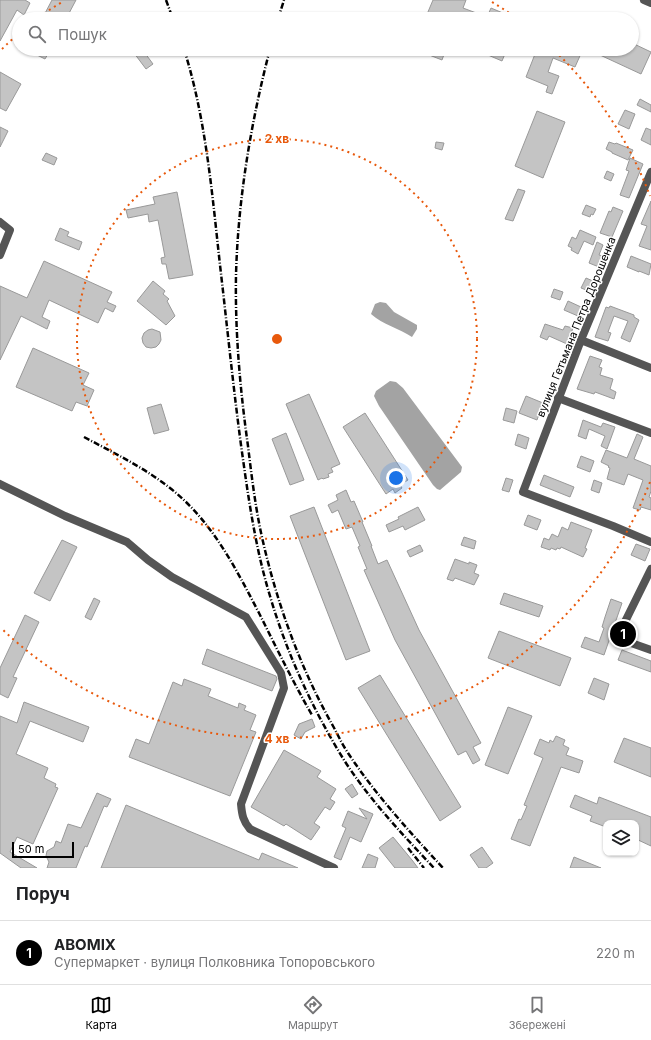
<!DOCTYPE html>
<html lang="uk">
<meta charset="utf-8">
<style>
:root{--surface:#fff;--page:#f2f2f2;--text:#202124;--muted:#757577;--line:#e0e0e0;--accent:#000}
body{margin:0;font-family:Inter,sans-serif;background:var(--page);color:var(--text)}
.controls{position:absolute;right:12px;bottom:12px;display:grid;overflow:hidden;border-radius:8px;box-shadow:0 1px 3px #0004}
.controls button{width:36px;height:36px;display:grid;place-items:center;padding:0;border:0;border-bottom:1px solid var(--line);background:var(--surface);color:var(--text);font:20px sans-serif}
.scale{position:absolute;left:12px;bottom:10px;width:62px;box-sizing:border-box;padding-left:4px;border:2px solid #000;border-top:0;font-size:11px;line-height:14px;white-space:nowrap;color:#000;-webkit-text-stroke:3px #fff;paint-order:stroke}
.you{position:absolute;left:396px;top:478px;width:14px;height:14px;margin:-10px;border:3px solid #fff;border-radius:50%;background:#1a73e8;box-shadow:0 0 0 6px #1a73e833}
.badge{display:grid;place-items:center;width:26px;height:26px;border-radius:50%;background:var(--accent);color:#fff;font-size:13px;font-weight:700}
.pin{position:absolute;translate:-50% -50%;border:2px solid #fff;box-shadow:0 1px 4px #0006}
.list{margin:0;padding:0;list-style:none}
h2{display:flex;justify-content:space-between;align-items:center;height:52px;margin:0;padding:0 16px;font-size:17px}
h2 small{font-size:13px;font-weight:400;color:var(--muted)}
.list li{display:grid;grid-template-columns:26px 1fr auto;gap:12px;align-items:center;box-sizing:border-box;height:64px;padding:0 16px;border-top:1px solid var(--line)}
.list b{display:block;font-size:15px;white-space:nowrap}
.list p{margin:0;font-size:13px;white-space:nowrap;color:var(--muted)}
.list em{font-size:13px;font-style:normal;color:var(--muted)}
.icon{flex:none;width:22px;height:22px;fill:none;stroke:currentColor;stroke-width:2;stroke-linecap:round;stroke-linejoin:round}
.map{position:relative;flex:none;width:651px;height:868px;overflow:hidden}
.search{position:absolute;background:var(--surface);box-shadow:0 1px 3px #0004;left:12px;right:12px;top:12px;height:44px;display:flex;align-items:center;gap:10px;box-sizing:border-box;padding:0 14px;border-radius:22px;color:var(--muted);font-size:15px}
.sheet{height:116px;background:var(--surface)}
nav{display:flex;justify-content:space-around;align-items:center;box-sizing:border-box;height:56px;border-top:1px solid var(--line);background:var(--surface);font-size:11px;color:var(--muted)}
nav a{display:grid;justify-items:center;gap:2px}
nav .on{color:var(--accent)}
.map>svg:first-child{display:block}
.water{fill:#a3a3a3}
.building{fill:#c4c4c4;stroke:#999}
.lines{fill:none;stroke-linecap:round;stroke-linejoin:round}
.minor{stroke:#555;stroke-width:8}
.rail{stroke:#000;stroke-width:2.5;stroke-dasharray:6 2 1 2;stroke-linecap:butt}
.ring{fill:none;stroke:#e8590c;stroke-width:2;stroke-dasharray:2 4}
.labels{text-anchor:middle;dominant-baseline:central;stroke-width:3;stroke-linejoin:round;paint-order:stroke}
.street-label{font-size:11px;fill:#000;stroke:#fff}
.centre{fill:#e8590c;stroke:#fff;stroke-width:2}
.ring-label{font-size:12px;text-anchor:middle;font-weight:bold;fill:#e8590c;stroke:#fff;stroke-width:3;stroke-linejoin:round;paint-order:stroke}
</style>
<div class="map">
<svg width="651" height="868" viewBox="0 0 651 868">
<rect width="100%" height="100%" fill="#fff"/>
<path class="water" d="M380,302l6,1 8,9 23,13v4l-5,8c-13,-9 -29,-12 -41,-23l4,-10z
M390,381l6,1 7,6 59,79 -1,5 -21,18 -3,-1 -4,-4 -54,-79 -5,-10 2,-5z"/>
<path class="building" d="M0,0h25l5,3 -6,12 -7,-5 -17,31z
M52,0h24l-10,19h-24z
M433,0h33l-3,8 24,9 4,-9 26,11h-92z
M632,43l19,9 -10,22 -41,-19 2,-6h30z
M25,49h26l-6,10z
M131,49h11l11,15 -7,5z
M414,49h32l-4,11z
M474,49h33l-5,12z
M537,49h46l-8,18 -22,-9 -5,14 11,4 -7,18 -6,-2 2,-6 -22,-9z
M0,72l21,12 -15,27 -6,-3z
M640,99l11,6v7l-14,-7z
M625,110l10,4 -6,15 -11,-5z
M537,111l28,11 -22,56 -28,-12z
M0,127l8,4 -8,16z
M646,128l5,2v15l-10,-5z
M436,142l8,1 -2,7 -7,-2z
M609,142l6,2 1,-1 17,7 -5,10 -16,-7v-1l-6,-3z
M46,153l11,5 -3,7 -12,-5z
M630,158l13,6 -14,34 -9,-3 9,-24 -3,-1z
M607,171l7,3 -3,7 -7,-3z
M518,189l7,2 -12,30 -8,-2z
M177,192l16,83 -24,4 -3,-15h-4l-1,-6 4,-1 -7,-37 -9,2 -1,-8 -20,4 -2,-8 29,-6 -2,-7z
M651,201v49l-12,-4 8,-20 -6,-2z
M586,205l10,4 -3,6 -2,-1 -1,3 -8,-3z
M613,207l10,4 -11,26 -12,-4 9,-22 2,1z
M60,228l9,4 -2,4 15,6 -3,8 -24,-10z
M580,230l16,7 -3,8 -9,-4 -6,13 -7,-4 1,-2 -4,-2 4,-9 4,2z
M597,242l6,3 -4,10 4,1 -4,11 -10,-4z
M631,256l20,8 -2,11 -10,-4v1l-12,-5z
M44,261l68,31 -5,10 9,4 -3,6 -8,-4 -7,15 -49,-23 -7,17 8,4 -3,8 -26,-13 -21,44v-74l27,12z
M586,278l7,3 -4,10 -8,-3z
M153,281l12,10 -2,3 6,5 -2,2 8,15 -9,9 -29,-24z
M554,289l9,3 -3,8 -9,-3z
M568,301l13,6 -3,9 -14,-6z
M610,306l24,9v2l5,3 -9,22 -9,-4 7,-17 -14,-5 -6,16 3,1 -3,8 -13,-4 11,-30 3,1z
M545,324l18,6 2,-4 8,2 -6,16 -18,-8 -2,4 -7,-3z
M152,329l8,3 1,8 -2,4 -3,3 -5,1 -5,-1 -3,-4 -1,-5 2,-5 4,-3z
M33,348l56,25 -6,12 11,5 -7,16 -11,-4 -4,9 -56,-24z
M590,356l12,4 -3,7 3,1 -2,7 13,4 -3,10 6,3 -2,7 -19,-7 -1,2 -17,-5z
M309,394l31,70 -9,4 2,4 -5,2 1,3 -6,2 -1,-1 -4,2 -32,-76z
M526,396l17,7 -6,17 -18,-7z
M161,404l8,26 -15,4 -7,-26z
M506,408l11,3 -3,12 -11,-3z
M365,413l43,67 -8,5 2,3 -7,5 -2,-4 -7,5 -43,-67z
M583,420l18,7 2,-4 12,4 -8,22 -6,-3 4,-10 -16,-7 -3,10 -8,-3z
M286,433l18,47 -14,5 -18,-46z
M518,434l11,4 -3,11 -11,-4z
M637,434l6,3 -9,22 17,7v25l-2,6 2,1v12l-10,-3 -1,3 -7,-2 10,-28 -15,-6 -4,11 -17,-6 3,-11 -2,-1 1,-1 -8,-4 5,-12 21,8z
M581,456l13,5 -4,11 -13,-5z
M544,475l30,12 -4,10 -30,-12z
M506,478l7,2 -4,12 -7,-2z
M594,480l8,3 -3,10 -8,-3z
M346,490l5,12 3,-1 9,21h-1l10,24h-1l7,18 9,-4 32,70 62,113 -8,4 7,13 -7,4 -7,-13 -8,4 -63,-115 -31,-70 3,-1 -9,-22 2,-1 -8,-19 -6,2 -8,-19 -6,3 -4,-8 10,-5 -2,-5z
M314,507l56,144 -24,9 -56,-144z
M418,507l7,13 -20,10 -2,-4 -14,6 -3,-7 13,-6 -1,-2z
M528,515l13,5 -4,10 -13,-5z
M571,522l21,8 -7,18 2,1 -4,8 -22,-10 -1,2 -3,-1 -1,2 -5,-2 -1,2 -9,-3 3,-9 5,2 3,-6 6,3 4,-10 6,3z
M464,537l12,4 -2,8 -13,-4z
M62,540l15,7 -27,54 -16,-8z
M636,544l14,5 -5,12 -14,-6z
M420,545l3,6 -13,6 -3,-6z
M455,559l14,5v-2l8,3 -3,8 5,2 -5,10 -19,-7 -2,3 -6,-2z
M504,593l39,13 -4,11 -39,-13z
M94,598l6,3 -9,19 -6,-3z
M611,599l11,4 -18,52 -23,-8 4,-10 14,5 5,-14 -2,-1 3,-10z
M25,615l14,7 -26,55 4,1 -9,20 -8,-4v-26z
M499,631l72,27 -11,28 -72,-28z
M207,649l69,27 1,3 -5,12 -70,-27z
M622,650l29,11v11l-33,-12z
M380,675l81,132 -21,14 -82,-133z
M594,678l15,6 -5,16 -16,-7z
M184,679l27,10 -3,7 30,12 1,-5 7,3 -2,4 12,5 -6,15 6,2 -26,64 -101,-39 7,-18 13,5 24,-62 9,4z
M24,702l65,25 -6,15 -53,-21 -14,33 32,14 -4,10 12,6 -1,3 3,1 -25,56 -16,-7 -7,15 27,16h-16l-21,-15v-137l17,7z
M508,707l24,9 -24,58 -23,-9z
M312,719l3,8 -10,5 -4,7 -7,-4 5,-11z
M556,736l9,4 -2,5 6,3 -3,7 17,6 -4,12 -18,-6 -31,79 -19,-7 8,-20 2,1 6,-14 -3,-1 19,-47 -9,-4 6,-15 9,4 1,-3 3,2z
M624,738l27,10v29l-37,-15z
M284,750l37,21 -4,6 19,12 -6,10 5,3 -5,8 -5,-3 -11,16 6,4 -9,13 -25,-16 -2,2 -33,-19z
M352,784l6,10 -6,4 -7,-9z
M97,793l14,6 -4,8 -3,-1 -17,41 -2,-1 -9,22h-29l2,-6 -3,-6 1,-5 7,-4 2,-6 5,2 7,-19 13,4z
M575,795l22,9 2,-7 52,20v29l-15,-7v-16h-30v4l-16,-6 2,-5 -22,-9z
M126,805l133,55 3,-7 36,15h-197z
M359,808l14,6 -12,28 -11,-5 -9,23 -7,-3 12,-29 -4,-2 6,-15 19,8z
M393,837l19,23 6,8h-23l-16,-20z
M482,847l11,16 -7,5h-7l-9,-13z
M368,854l10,4 -3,10h-13z
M574,857l27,11h-31z"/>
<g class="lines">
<path class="minor" d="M644,0l7,3
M651,172l-70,168 -58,152 90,34 38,16
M0,222l10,8 -10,25
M581,340l70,28
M558,398l93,35
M0,484l65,32 62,26 21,18 24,17 74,40 35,56 3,15 -43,116c1,11 2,17 9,25l84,39
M651,569l-34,69 34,12"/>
<path class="rail" d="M166,0l7,19
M278,19l6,-19
M184,49c22,70 28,144 36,216 7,60 13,120 21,180 7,50 14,102 29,151 17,58 42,112 74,164 25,39 58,74 90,108
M270,49c-19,73 -32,150 -34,226 -1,57 4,114 12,171 4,33 8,67 16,100 15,63 37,123 69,180 5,9 9,18 15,27 27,41 61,78 95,115
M84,437c30,16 59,30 86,51 42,33 65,79 89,125 17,34 34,69 53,102
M408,848l16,20"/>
</g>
<g class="ring">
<circle cx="277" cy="339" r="200"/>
<path d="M650 482A400 400 0 0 1 2 629M2 49A400 400 0 0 1 17 35M39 17A400 400 0 0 1 62 2M492 2A400 400 0 0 1 515 17M555 51A400 400 0 0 1 650 196"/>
</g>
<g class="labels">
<g class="street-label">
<text transform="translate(576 327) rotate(-68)">вулиця Гетьмана Петра Дорошенка</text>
</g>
</g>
<circle cx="277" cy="339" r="6" class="centre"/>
<g class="ring-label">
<text x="277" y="143">2 хв</text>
<text x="277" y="743">4 хв</text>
</g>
</svg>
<div class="controls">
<button><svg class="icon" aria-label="layers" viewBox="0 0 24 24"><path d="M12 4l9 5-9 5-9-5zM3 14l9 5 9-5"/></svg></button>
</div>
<div class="scale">50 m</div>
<div class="you"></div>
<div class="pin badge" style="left:623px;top:634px">1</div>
<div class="search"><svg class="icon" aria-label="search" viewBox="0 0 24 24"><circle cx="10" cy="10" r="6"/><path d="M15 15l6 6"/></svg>Пошук</div>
</div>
<section class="sheet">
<h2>Поруч<small></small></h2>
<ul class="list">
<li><span class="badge">1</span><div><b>ABOMIX</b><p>Супермаркет · вулиця Полковника Топоровського</p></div><em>220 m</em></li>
</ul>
</section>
<nav>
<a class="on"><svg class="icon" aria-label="map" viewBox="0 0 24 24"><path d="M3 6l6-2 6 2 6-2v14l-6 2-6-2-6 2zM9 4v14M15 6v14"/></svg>Карта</a>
<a><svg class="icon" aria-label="directions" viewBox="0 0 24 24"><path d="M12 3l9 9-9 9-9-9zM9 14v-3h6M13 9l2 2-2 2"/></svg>Маршрут</a>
<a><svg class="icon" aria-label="saved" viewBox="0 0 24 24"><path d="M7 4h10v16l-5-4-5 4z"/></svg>Збережені</a>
</nav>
